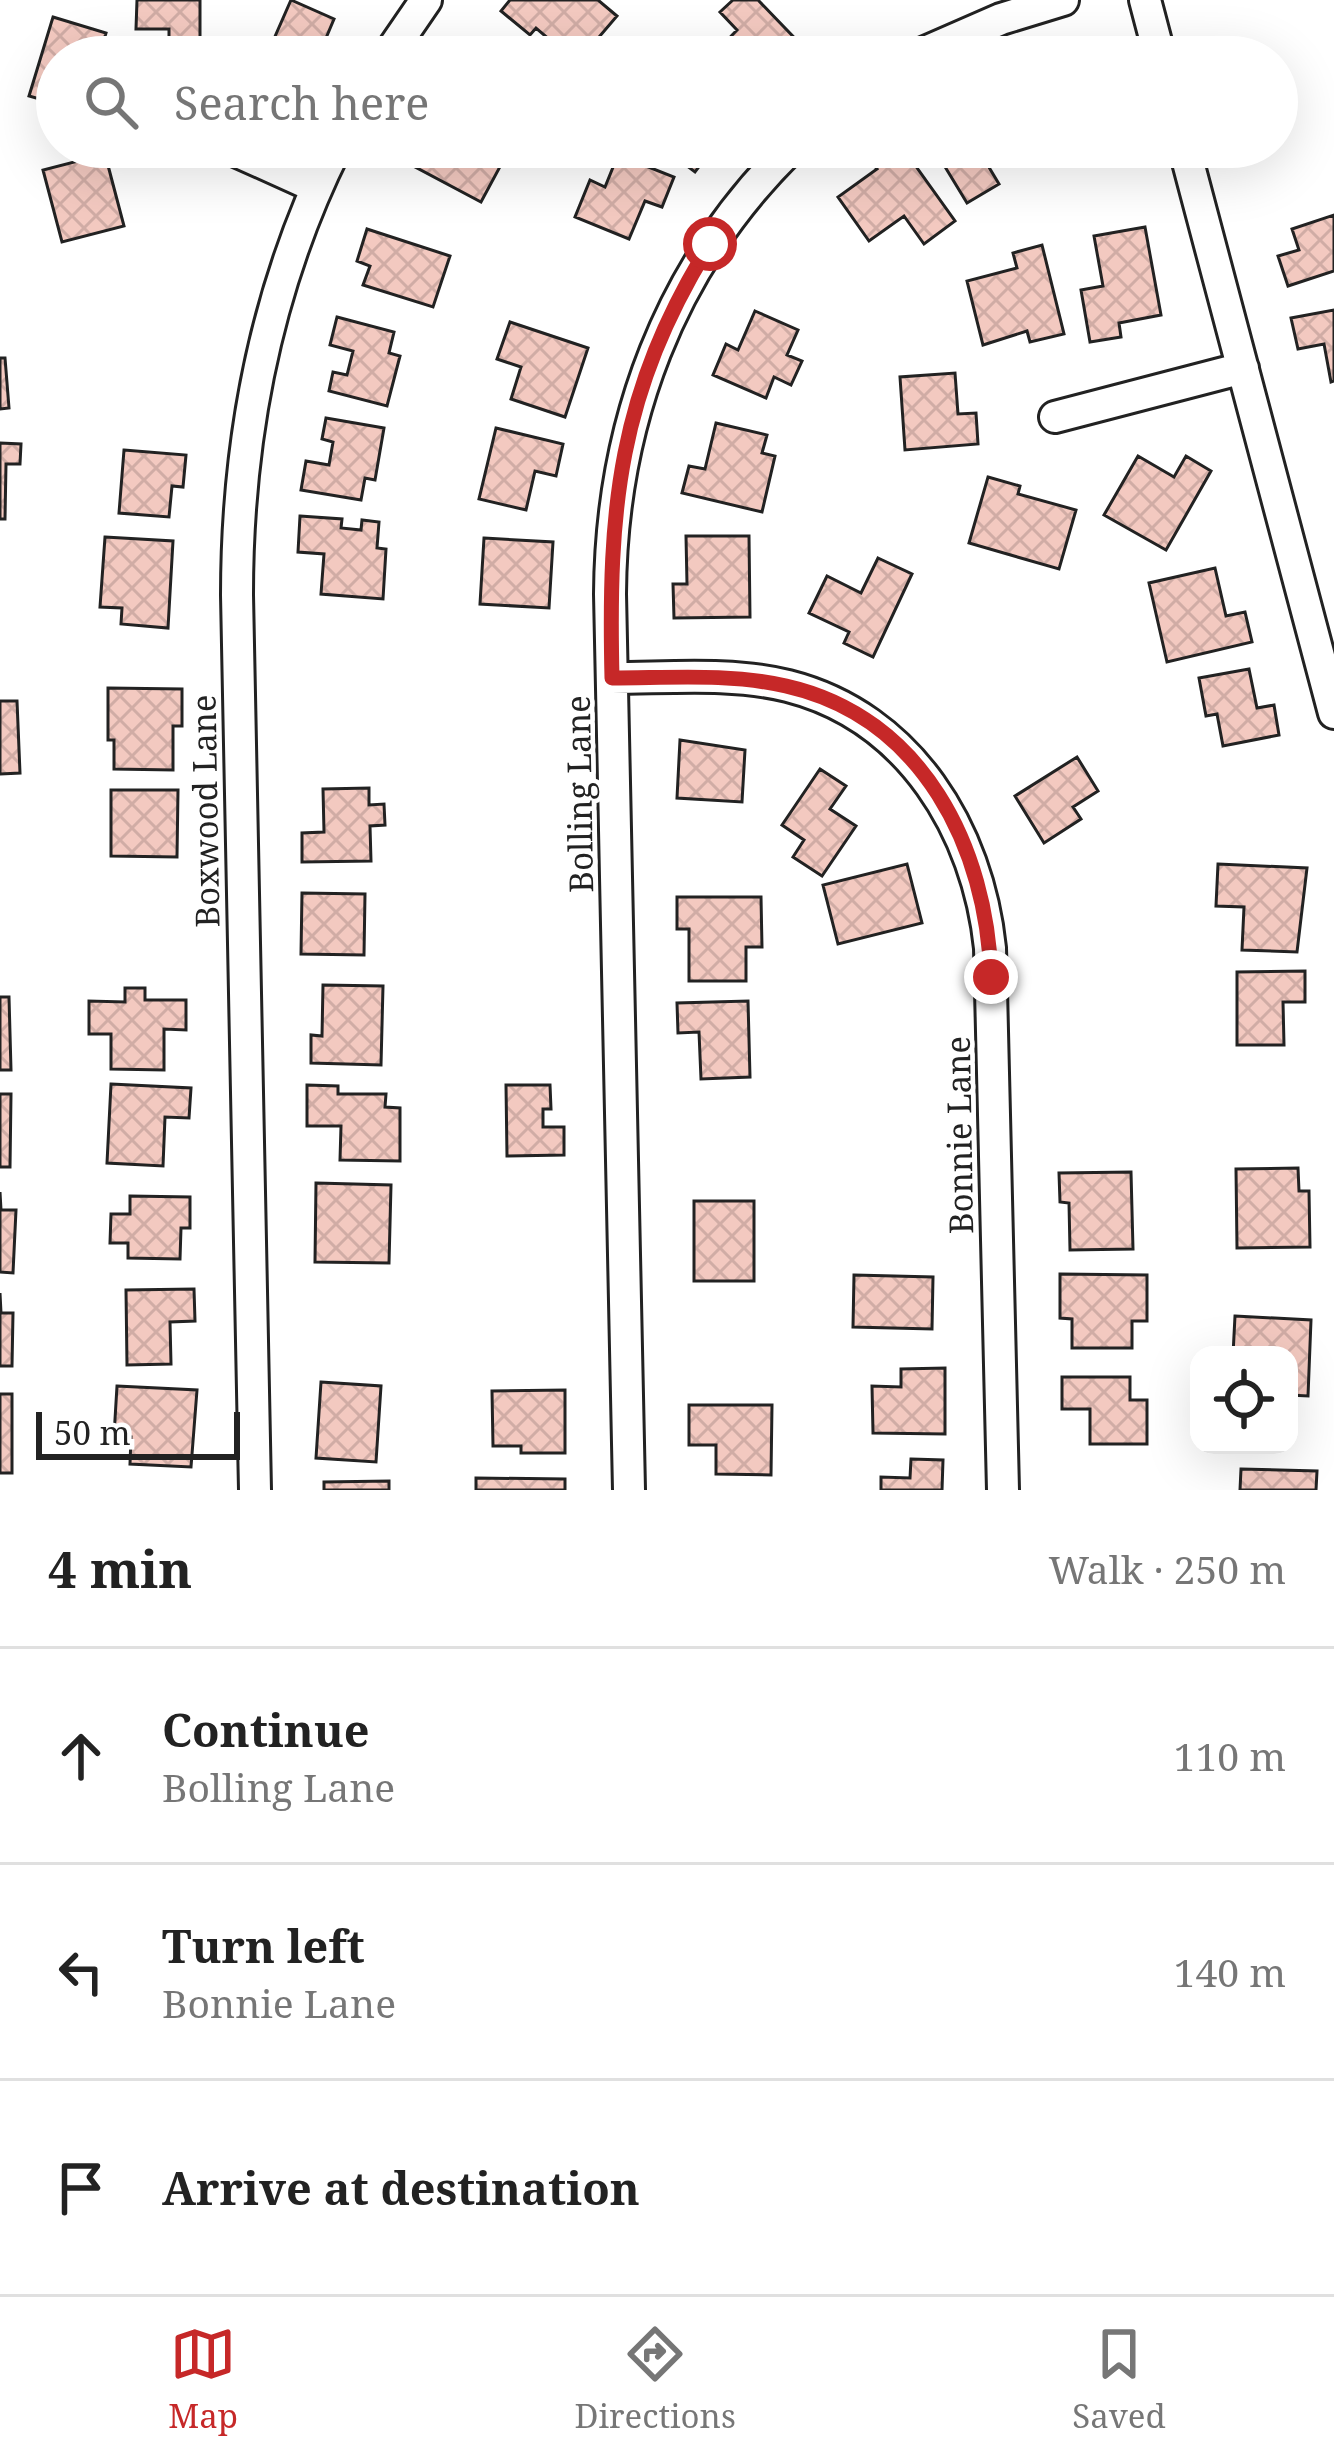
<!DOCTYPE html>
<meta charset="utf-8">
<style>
:root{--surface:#fff;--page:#f6f6f6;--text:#222;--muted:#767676;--line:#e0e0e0;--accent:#c62828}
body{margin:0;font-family:"Noto Serif",serif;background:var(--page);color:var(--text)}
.controls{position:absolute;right:36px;bottom:36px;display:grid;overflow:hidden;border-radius:24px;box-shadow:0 12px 48px #0002}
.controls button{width:108px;height:108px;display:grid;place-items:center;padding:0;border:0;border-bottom:3px solid var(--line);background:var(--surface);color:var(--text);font:60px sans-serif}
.scale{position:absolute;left:36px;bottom:30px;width:204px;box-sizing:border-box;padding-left:12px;border:6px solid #222;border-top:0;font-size:33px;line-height:42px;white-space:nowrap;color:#222;-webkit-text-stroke:9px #fff;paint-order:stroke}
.stop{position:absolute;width:36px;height:36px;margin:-27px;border:9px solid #c62828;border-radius:50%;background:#fff}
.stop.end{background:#c62828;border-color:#fff;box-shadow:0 3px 12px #0008}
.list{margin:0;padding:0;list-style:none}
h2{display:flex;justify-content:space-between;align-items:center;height:156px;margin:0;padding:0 48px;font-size:51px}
h2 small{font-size:39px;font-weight:400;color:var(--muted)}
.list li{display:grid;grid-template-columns:78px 1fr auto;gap:36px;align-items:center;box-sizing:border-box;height:216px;padding:0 48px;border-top:3px solid var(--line)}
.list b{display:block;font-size:45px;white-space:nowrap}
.list p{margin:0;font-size:39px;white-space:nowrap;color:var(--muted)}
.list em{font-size:39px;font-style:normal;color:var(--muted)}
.icon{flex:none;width:66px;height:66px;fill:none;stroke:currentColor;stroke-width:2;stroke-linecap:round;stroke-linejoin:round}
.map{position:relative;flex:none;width:1334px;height:1490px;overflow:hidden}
.search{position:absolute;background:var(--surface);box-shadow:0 12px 48px #0002;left:36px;right:36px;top:36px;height:132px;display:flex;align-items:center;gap:30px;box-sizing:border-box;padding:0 42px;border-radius:66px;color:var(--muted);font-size:45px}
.sheet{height:804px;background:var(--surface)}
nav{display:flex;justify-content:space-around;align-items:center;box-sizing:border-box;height:168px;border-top:3px solid var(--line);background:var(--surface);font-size:33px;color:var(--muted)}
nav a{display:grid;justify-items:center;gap:6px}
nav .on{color:var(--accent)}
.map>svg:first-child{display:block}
.building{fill:url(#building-cross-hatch);stroke:#222;stroke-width:3}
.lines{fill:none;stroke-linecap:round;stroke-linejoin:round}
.minor-casing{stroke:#222;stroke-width:36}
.minor{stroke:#fff;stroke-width:30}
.route{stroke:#c62828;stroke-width:15}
.labels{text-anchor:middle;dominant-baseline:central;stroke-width:9;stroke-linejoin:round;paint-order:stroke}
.street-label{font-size:33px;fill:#222;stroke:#fff}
</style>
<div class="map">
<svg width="1334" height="1490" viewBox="0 0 1334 1490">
<defs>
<pattern id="building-cross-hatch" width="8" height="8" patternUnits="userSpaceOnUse" patternTransform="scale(3)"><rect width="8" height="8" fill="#f3c9c0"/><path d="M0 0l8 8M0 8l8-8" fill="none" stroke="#d0aca5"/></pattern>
</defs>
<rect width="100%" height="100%" fill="#fff"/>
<path class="building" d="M137,0h63v51h-31v-22h-33z
M291,0l43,19 -16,38h-52z
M510,0h88l19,16 -35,41h-12l-34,-29 -6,7 -29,-24z
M733,0h25l51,53 -98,4 26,-27 -17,-18z
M53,17l53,16 -7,24h-42v47l-28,-8z
M411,147h84l-5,10 12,6 -21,39 -77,-41z
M662,147h52l-19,25z
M895,147h7l53,74 -31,23 -20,-28 -35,25 -31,-44 39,-28 -5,-6z
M933,147h71l-20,12 15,25 -32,19z
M105,154l19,72 -62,16 -19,-72z
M618,155l56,22 -12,30 -17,-6 -16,38 -54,-22 15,-37 15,7z
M1334,215v56l-46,15 -10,-30 21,-6 -7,-21z
M1145,227l16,88 -42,8 2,14 -31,5 -9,-52 22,-4 -9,-50z
M367,229l83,27 -17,51 -70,-22 7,-19 -13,-5z
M1042,245l22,89 -34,8 -3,-11 -44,14 -16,-64 50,-13 -4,-15z
M1334,310v71l-3,1 -7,-38 -26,5 -7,-31z
M755,311l43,19 -11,25 15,6 -11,24 -17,-8 -8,21 -53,-23 13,-31 12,6z
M337,317l57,15 -5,21 11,3 -13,50 -58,-15 4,-19 14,3 6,-24 -23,-6z
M510,322l78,26 -23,69 -54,-18 10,-32 -24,-8z
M0,358h5l4,50 -9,1z
M955,373l3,41 18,-1 2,31 -73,6 -5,-73z
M326,418l58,10 -9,52 -10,-2 -4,22 -60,-10 5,-29 23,4 4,-23 -11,-3z
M716,423l51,12 -5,18 13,3 -13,56 -80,-19 7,-27 16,3z
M496,428l67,16 -7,32 -21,-5 -9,39 -47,-11z
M0,443l21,1 -1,20h-14l-1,55h-5z
M124,450l62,5 -3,32 -11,-1 -3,31 -50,-4z
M1138,456l36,21 12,-21 25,15 -45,79 -62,-35z
M988,477l32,9 -2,8 58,16 -17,59 -90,-26z
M300,516l42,3 -1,9 20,2 1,-10 17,2 -2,26 9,1 -3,50 -62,-5 3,-40 -26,-2z
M686,536h63l1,81 -76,1 -1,-34h14z
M105,537l68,4 -5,87 -47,-4 1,-16 -22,-1z
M484,538l69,4 -4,66 -69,-4z
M878,558l34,16 -39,83 -29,-14 5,-11 -40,-19 18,-37 34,17z
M1215,568l11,48 19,-4 7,30 -85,20 -18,-79z
M1249,669l8,39 17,-3 5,30 -56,11 -6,-32 -11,2 -7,-38z
M108,688l74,1v37h-9v44l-59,-1v-29h-6z
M0,701h17l3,72 -20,1z
M680,740l65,10 -3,52 -65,-4z
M1077,757l21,34 -25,16 8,12 -37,24 -29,-47z
M820,769l26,17 -16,23 26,17 -34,50 -29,-19 11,-17 -22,-15z
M369,788v17l15,-1 1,21 -15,1 1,35 -69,1v-29l22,-1 -1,-43z
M111,790h67l-1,67 -66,-1z
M907,864l15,59 -84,21 -15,-59z
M1218,864l89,4 -10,84 -55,-2 2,-43 -28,-1z
M302,893l63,1 -1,61 -63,-1z
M677,897h84l1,50h-16v34h-57v-52h-12z
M1305,971v31h-22l1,43h-47v-73z
M323,985l60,1 -2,79 -70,-2v-28l11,1z
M125,988h20v12h41v30l-22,-1v41l-53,-1v-35h-22v-33l36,1z
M0,997h9l2,73h-11z
M748,1001l2,76 -49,2 -2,-47 -21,1 -1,-30z
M111,1084l80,4 -2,30 -24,-1 -2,49 -56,-3z
M307,1085l31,1v8h48l-1,13 15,1v53l-60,-1 1,-34h-34z
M506,1085h44l1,24h-8v18h21v28l-57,1z
M0,1094h11l-1,73h-10z
M1298,1168l1,23h10l1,56 -73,1 -1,-79z
M1131,1172l2,77 -63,1 -1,-47 -9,-1 -1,-29z
M316,1183l75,2 -2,78 -74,-1z
M0,1192l1,18h15l-3,63 -13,-1z
M130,1196l60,1v31h-9l-1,31 -52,-1v-15h-18l1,-29h19z
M694,1201h60v80h-60z
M1060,1274l87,1v46h-15v27h-60v-29l-12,-1z
M854,1275l79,2 -1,52 -79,-2z
M194,1289l1,32 -25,1 1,42 -44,1 -1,-75z
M0,1293l1,20h12l-1,53h-12z
M1235,1316l76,4 -3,76 -19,-1v-40h-56z
M945,1368v66l-72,-1 -1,-47 29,1v-18z
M1062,1377h68v23h17v44h-57v-35h-28z
M321,1382l60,4 -5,76 -60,-4z
M117,1386l80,4 -6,77 -61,-3 1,-27 -17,-1z
M565,1390v63h-44v-7h-28l-1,-55z
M0,1394h12v79h-12z
M689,1405h83l-1,70 -55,-1v-29h-27z
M911,1459l32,1 -1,30h-61v-13l29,1z
M1241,1469l76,2 -1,19h-76z
M476,1478l89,1v11h-89z
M389,1481v9h-65v-8z"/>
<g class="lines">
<defs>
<path id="minor" d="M1145,0l15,57
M387,57l39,-57
M914,57l87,-38 62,-19
M227,147l89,40
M1184,147l150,566
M1055,417l188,-49
M612,678c57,0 120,-6 176,8 122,31 190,145 202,262l13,542
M255,1490l-18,-895c0,-157 29,-308 99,-448
M629,1490l-19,-896c1,-170 59,-327 182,-447"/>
</defs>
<use href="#minor" class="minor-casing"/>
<use href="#minor" class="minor"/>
</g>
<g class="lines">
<path class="route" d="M710,244c-92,149 -102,264 -98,434 57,0 118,-5 174,8 137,31 201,162 205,291"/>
</g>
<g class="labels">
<g class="street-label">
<text transform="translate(579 794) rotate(-91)">Bolling Lane</text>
<text transform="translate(205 811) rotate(-91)">Boxwood Lane</text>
<text transform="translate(959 1135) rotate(-91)">Bonnie Lane</text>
</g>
</g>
</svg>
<div class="controls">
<button><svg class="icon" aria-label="locate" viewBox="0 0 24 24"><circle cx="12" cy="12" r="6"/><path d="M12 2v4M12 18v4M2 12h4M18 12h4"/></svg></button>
</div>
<div class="scale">50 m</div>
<div class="stop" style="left:710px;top:244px"></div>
<div class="stop end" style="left:991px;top:977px"></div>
<div class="search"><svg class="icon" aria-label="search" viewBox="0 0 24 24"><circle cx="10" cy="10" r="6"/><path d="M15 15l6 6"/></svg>Search here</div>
</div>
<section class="sheet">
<h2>4 min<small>Walk · 250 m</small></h2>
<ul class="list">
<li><svg class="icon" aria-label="ahead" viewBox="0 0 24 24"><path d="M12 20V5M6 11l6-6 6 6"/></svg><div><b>Continue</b><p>Bolling Lane</p></div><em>110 m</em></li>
<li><svg class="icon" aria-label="left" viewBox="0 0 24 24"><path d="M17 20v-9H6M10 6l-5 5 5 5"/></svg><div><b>Turn left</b><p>Bonnie Lane</p></div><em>140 m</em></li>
<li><svg class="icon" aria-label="arrive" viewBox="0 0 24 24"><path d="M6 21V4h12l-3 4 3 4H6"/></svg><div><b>Arrive at destination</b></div></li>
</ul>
</section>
<nav>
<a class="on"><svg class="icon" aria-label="map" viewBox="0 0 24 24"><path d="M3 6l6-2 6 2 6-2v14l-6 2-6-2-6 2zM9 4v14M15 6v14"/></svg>Map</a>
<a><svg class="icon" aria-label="directions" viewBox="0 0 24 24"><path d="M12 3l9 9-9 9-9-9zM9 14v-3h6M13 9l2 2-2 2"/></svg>Directions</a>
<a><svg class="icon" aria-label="saved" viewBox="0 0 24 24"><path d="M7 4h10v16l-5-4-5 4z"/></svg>Saved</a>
</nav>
